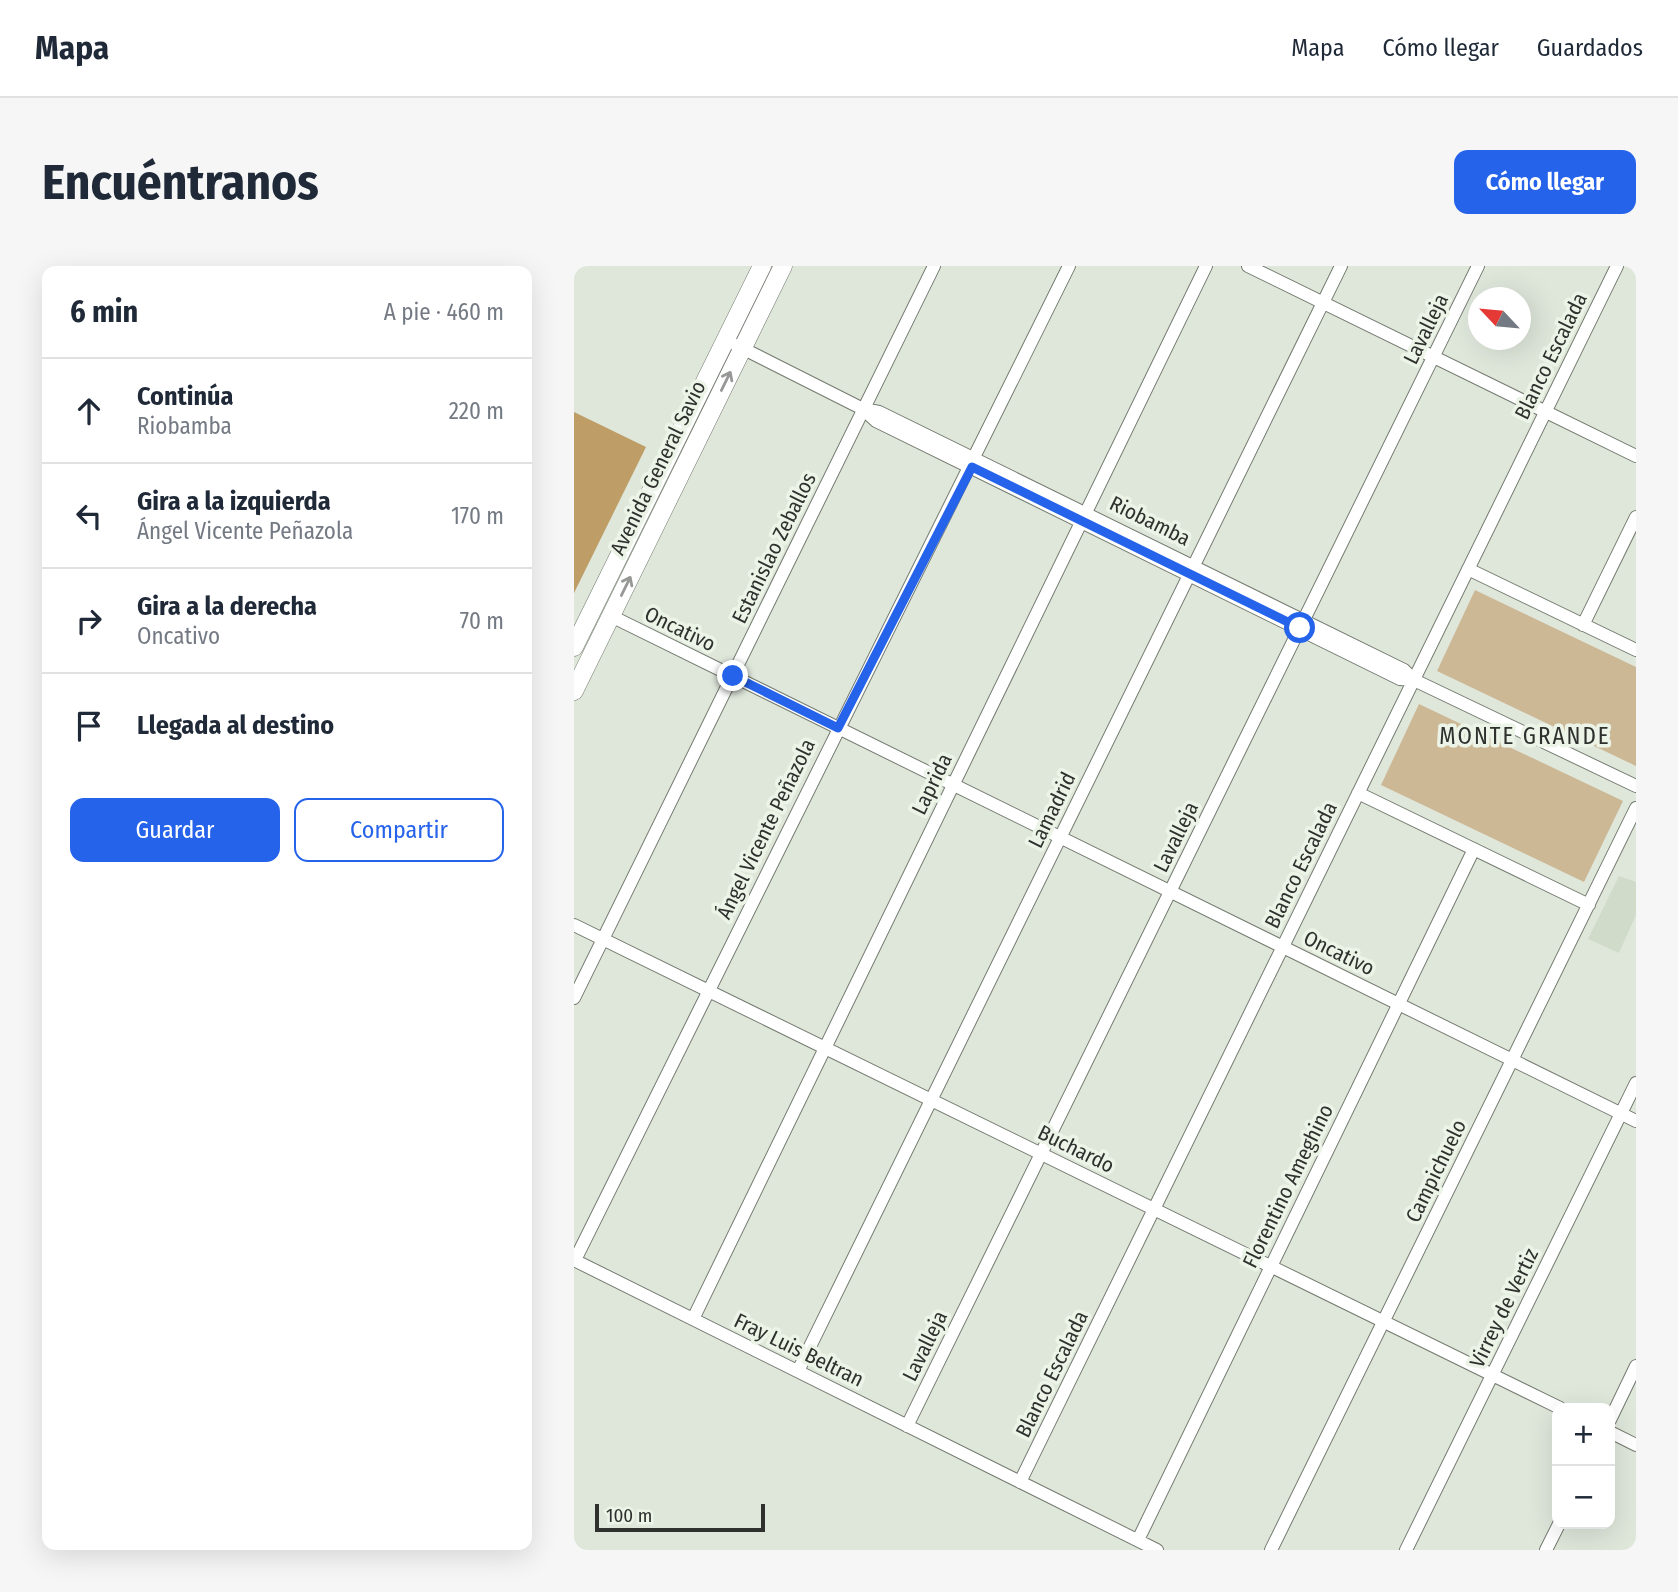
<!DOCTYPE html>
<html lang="es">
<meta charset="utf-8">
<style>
:root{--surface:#fff;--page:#f6f6f7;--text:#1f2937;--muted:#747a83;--line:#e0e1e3;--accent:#2563eb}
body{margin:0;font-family:"Fira Sans Condensed",sans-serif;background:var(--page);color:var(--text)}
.controls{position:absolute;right:21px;bottom:21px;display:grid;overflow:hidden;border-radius:14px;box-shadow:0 7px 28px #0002}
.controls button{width:63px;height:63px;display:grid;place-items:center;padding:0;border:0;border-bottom:2px solid var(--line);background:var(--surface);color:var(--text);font:35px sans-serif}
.compass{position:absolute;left:894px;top:21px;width:63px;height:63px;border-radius:50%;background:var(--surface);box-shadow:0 7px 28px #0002;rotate:296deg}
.scale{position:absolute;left:21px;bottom:18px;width:170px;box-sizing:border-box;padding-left:7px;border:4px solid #2e312d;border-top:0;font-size:19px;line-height:24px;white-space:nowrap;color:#2e312d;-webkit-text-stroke:5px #ecf4e8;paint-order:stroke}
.stop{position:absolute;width:21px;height:21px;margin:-16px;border:5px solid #2563eb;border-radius:50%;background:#fff}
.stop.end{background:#2563eb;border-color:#fff;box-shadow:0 2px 7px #0008}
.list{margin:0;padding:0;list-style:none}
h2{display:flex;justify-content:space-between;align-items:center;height:91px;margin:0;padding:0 28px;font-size:30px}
h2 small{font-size:23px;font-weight:400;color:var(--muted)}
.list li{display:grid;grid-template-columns:46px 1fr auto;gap:21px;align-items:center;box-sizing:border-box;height:105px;padding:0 28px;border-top:2px solid var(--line)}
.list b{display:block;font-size:26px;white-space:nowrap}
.list p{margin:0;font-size:23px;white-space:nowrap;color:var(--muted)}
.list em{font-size:23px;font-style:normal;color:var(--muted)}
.actions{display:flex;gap:14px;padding:21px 28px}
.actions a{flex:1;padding:16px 0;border:2px solid var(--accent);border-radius:14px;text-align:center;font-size:24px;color:var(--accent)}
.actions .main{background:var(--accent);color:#fff}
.icon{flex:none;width:38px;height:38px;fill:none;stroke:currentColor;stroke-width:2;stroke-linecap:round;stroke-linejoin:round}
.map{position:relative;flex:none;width:1062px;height:1284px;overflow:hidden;border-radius:14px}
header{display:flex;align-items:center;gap:42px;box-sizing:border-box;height:98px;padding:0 35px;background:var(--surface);border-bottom:2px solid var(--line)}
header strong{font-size:33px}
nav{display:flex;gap:38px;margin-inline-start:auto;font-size:24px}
.intro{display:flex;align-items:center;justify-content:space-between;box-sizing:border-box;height:168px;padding:0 42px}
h1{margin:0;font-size:49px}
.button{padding:18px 32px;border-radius:14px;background:var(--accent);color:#fff;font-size:24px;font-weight:700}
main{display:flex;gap:42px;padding:0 42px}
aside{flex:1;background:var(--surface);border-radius:14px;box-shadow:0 7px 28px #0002}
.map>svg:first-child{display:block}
.built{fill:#d0dcc9}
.green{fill:#cdb896}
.forest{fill:#be9d67}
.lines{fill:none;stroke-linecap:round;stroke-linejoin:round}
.street-casing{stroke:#747b70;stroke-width:14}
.secondary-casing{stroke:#747b70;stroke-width:19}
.street{stroke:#fff;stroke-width:12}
.secondary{stroke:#fff;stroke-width:18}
.oneway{stroke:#969896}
.route{stroke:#2563eb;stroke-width:9}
.labels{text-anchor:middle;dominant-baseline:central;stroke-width:7;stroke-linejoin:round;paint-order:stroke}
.street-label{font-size:21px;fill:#2e312d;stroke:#ecf4e8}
.neighbourhood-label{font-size:23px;letter-spacing:2px;fill:#2e312d;stroke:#ecf4e8}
</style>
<header>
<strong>Mapa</strong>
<nav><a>Mapa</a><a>Cómo llegar</a><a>Guardados</a></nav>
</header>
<div class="intro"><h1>Encuéntranos</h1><a class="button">Cómo llegar</a></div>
<main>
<aside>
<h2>6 min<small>A pie · 460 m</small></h2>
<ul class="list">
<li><svg class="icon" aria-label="ahead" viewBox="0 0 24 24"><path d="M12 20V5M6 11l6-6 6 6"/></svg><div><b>Continúa</b><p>Riobamba</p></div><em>220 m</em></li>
<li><svg class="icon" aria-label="left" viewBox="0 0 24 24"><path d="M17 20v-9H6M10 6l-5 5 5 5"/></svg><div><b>Gira a la izquierda</b><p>Ángel Vicente Peñazola</p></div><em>170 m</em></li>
<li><svg class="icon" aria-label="right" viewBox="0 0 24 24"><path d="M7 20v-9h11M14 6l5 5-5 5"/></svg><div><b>Gira a la derecha</b><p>Oncativo</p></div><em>70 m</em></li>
<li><svg class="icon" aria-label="arrive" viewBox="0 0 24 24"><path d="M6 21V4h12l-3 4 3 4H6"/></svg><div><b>Llegada al destino</b></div></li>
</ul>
<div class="actions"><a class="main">Guardar</a><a>Compartir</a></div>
</aside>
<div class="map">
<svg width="1062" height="1284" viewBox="0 0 1062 1284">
<rect width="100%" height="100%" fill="#dfe7db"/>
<path class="built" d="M1045,610l17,6v33l-17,38 -31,-14z"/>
<path class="green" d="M901,324l161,77v99l-199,-95z
M845,438l204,97 -39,81 -203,-97z"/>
<path class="forest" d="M0,146l72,35 -72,146z"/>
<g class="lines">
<defs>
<path id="street" d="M674,0l388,190
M162,79l127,64 13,12 524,258 14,1 222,106
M289,143l16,3 525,258 10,10
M894,303l168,81
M37,350l1025,505
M1009,359l53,-108
M784,527l231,112
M0,659l986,483
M0,732l360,-732
M0,994l583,290
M1,994l494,-994
M119,1053l513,-1053
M224,1105l543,-1105
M1036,1154l26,-54
M333,1160l571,-1160
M1036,1166l26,13
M446,1216l597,-1216
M564,1274l336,-691
M697,1284l365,-742
M832,1284l230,-467
M972,1284l13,-26"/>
<path id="secondary" d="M0,381l188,-381
M0,425l209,-425"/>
</defs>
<use href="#street" class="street-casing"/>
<use href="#secondary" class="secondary-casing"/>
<use href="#street" class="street"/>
<use href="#secondary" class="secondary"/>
</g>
<defs><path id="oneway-shaft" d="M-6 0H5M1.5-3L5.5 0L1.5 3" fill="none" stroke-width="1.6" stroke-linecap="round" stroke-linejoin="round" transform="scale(1.75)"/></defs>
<g class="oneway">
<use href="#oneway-shaft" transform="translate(152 115) rotate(-64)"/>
<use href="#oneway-shaft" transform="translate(52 320) rotate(-64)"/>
</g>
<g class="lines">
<path class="route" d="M159,410l105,52 134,-261 328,161"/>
</g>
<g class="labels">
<g class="street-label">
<text transform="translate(852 63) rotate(-64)">Lavalleja</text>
<text transform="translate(977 90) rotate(-64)">Blanco Escalada</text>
<text transform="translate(84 202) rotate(-64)">Avenida General Savio</text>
<text transform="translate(576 255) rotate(26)">Riobamba</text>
<text transform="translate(200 282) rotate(-64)">Estanislao Zeballos</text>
<text transform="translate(106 363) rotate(26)">Oncativo</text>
<text transform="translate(358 518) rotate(-64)">Laprida</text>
<text transform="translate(478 544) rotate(-64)">Lamadrid</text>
<text transform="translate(192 563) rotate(-64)">Ángel Vicente Peñazola</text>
<text transform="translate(602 571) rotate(-64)">Lavalleja</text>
<text transform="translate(727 599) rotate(-64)">Blanco Escalada</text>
<text transform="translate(765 687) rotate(26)">Oncativo</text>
<text transform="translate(502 883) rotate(26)">Buchardo</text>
<text transform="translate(862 905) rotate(-64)">Campichuelo</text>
<text transform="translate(714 920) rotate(-64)">Florentino Ameghino</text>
<text transform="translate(930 1042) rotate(-64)">Virrey de Vertiz</text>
<text transform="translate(351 1080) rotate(-64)">Lavalleja</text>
<text transform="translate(225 1084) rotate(26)">Fray Luis Beltran</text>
<text transform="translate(478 1108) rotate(-64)">Blanco Escalada</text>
</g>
<g class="neighbourhood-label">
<text x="951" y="470">MONTE GRANDE</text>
</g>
</g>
</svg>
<div class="controls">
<button>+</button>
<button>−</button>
</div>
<svg class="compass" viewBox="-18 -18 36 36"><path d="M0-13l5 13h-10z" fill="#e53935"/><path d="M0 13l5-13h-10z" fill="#747a83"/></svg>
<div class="scale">100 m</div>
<div class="stop" style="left:726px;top:362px"></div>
<div class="stop end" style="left:159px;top:410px"></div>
</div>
</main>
